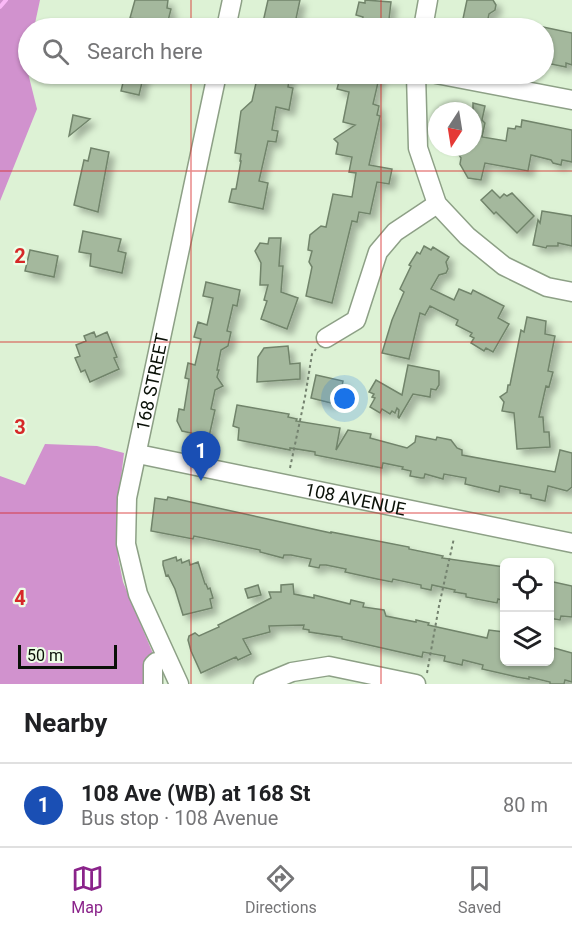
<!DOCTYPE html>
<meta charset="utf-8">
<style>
:root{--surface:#fff;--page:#f6f6f6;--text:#202124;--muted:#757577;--line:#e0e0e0;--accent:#8a238a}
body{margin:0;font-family:Roboto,sans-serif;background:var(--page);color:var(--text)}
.controls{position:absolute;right:18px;bottom:18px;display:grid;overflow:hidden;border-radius:9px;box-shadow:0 2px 4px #0004}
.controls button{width:54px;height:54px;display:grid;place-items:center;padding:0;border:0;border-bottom:2px solid var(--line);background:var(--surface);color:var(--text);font:30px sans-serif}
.compass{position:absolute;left:428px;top:102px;width:54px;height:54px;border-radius:50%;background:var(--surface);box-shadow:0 2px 4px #0004;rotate:192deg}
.scale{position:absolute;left:18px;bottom:15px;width:99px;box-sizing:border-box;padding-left:6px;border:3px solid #0a1108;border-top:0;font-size:16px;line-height:21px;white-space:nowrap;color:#0a1108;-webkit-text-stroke:4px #edfee7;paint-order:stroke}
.you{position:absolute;left:345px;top:399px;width:21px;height:21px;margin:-15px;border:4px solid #fff;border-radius:50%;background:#1a73e8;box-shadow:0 0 0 9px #1a73e833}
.badge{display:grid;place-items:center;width:39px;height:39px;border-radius:50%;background:var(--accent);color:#fff;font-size:20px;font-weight:700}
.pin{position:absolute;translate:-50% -50px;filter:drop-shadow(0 2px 3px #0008)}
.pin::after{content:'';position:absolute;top:32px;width:21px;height:18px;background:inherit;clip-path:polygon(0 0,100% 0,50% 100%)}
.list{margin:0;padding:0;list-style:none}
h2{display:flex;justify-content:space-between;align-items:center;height:78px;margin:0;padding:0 24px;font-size:26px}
h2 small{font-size:20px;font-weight:400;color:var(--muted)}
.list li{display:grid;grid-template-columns:39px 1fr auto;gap:18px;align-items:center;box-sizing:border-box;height:84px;padding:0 24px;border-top:2px solid var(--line)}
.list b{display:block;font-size:22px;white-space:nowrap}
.list p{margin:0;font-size:20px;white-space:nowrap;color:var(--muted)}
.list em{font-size:20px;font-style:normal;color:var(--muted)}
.icon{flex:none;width:33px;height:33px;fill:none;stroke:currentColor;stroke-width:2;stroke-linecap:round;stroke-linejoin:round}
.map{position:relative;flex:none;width:572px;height:684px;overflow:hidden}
.search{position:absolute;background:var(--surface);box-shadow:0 2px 4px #0004;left:18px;right:18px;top:18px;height:66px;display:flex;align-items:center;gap:15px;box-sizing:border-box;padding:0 21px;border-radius:33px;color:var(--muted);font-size:22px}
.sheet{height:162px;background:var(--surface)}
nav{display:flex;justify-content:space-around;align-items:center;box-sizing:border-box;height:84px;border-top:2px solid var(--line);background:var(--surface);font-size:16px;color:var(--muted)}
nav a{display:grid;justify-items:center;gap:3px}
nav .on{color:var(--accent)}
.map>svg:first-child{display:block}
.forest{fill:#d192ce}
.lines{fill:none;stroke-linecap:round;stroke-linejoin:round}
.stream{stroke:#fbb9f7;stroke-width:4}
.building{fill:#a4b89d;stroke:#71846b;stroke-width:1.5;filter:url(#shadow)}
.minor-casing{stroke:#8da086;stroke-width:21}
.path{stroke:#74826f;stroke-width:2;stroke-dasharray:3 3;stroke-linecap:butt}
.minor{stroke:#fff;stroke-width:18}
.grid{fill:none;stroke:#d62828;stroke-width:1.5;stroke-opacity:0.55}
.labels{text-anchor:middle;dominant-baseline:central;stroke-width:4.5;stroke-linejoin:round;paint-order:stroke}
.street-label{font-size:18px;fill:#0a1108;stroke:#edfee7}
.grid-label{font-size:20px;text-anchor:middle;font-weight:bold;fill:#d62828;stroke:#edfee7;stroke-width:4.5;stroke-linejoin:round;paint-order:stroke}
</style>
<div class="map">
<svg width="572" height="684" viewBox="0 0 572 684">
<defs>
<filter id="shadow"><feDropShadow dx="5.5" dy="5.5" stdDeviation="3" flood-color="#0004"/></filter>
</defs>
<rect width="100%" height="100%" fill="#ddf2d5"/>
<path class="forest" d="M0,0h40l-6,28h-6v27l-2,10 11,44 -37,92z
M45,444l52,2 27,7 -7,59 1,45 5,25 31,74 -7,28h-147v-208l25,9z"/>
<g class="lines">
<path class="stream" d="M0,7l6,-7"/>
</g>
<path class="building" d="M135,0h33l-1,8 4,1 -4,16 -37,-7z
M268,0h32l-6,28h-26l1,-4 -6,-2z
M365,0l26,2 -3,26 -27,-3 2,-8 -7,-2 3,-13 6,1z
M467,0h26l3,5 -1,5 -6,4 -3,14h-25z
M543,27l29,6v32l-6,-2v4l-20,-4 2,-11 -5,-1z
M125,74h19l-5,21 -18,-4z
M258,74h32l-2,13 5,1 -4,22 -13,-3 -4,23 6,1 -2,11 -8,-1 -9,40 9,2 -5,26 -34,-7 3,-13h4l5,-28h-1l1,-7 -6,-1 6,-42 11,-10z
M341,74h39l-7,30 6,2 -2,9 3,1 -11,49 23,4 -3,15 -12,-2 -7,32 -11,-2 -2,10 -5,-1 -20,82 -26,-7 6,-29 -3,-5 3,-11 -4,-1 2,-15 11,-9 5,1 7,-33 19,3 4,-24 -7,-1 3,-15 -16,-3 2,-11 -4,-4 21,-14 -12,-3 6,-30 -12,-3z
M473,103l12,3 -3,14 3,3 -3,14 24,4 2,-13 7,1 1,-3 5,1 1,-7 50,10v32l-10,-2 -1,5 -8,-2 -2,-3 -20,-5 -3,16 -43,-8 -4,17 -13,-2 -8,-14 1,-6 -7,-11h19z
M73,115l17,4 -21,17z
M91,148l18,4 -11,60 -24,-7 10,-45 4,1z
M492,190l8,8 4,-4 3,2 5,-3 22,23 -17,17 -21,-21 -2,2 -13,-14z
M542,211l30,5v30l-14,-3v3h-11l-1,2 -13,-3 5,-25 2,3z
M83,231l38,8 -3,12 8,2 -4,20 -32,-7 1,-12 -12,-2z
M269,238h12l-2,28h4l-2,26 17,6 -11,31 -26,-10 6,-18 -3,-1 4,-15h-8l1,-22 -6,-12 5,-8 8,1z
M424,246l7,4 2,-3 16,10 -3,5 2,7 -2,4 -7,2 -8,14 23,11 5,-11 12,5 2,-4 31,16 -6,12 11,6 -16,28 -7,-4 -2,3 -13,-8 3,-5 -4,-2 2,-3 -16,-8 2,-5 -28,-14 -5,9 -5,-2 -11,46 -27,-6 10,-33 12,-28 -4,-3 11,-23 -2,-1 8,-13 3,2z
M30,250l28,6 -4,21 -29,-6z
M206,282l34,8 -3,16 -4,-1 -6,26 4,1 -3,14 -7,4 -4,20h2l-2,7 6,9 -8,4 -4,19 4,1 -7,31 -13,-3 1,-4 -14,-3 -5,-10 2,-12 5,1 5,-31 -4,-1 3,-15 7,2 6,-26 -7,-2 4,-15 9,3 6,-27 -10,-2z
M527,317l19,4 -1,13 10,2 -7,35 5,1 -4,15 -3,-1 -7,31h4l1,15h5l1,15 -33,2 -3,-36 -12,-2 2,-9 -4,-5 7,-5 1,-7h2l11,-55 3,2z
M94,332l2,5 11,-5 10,25 -3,1 5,11 -29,13 -5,-12 -4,2 -6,-14 5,-2 -4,-11 10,-4 -2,-5z
M288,346l2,18 10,-1v16l-43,3 1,-25 6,-9z
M408,365l31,6v14l-3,5 -5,-1 -1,8 -17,-3 -14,24 -1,-1 1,-7 -2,-2 -2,5 -3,-2 -2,3 -8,-5 -2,4 -10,-6 5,-9 -3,-1 2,-3 -5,-2 7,-12 26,15z
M316,375l27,6 -4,21 -8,-2v3l-20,-5z
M237,405l52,9 -1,3 9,2 -1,2 44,7 -4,22 12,-20 23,4 -1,4 37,10 8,-6 1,-6 20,4 1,-3 14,3 6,8 5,2v5l93,17 5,-22 12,3v34l-5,4 -19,-5 -3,15 -14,-3v-3l-11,-2v-3l-20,-4 -1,6 -34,-8 1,-6 -22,-4 -1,5 -18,-5 -1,4h-3l-11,-2 1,-5 -9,-2 1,-2 -20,-4 -1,5 -67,-13v-3l-25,-4v2l-52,-10 1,-12 -6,-2z
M168,497l163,36v-1l78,15v2l34,7 -1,2 62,9v34l-6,-2 -1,4 -31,-6v-3l-12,-2 1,-2 -23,-5 -1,5 -10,-2v-3l-28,-6 -1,3 -15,-3 -32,-7 1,-3 -20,-4h-6l-1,3 -10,-2 2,-7 -20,-4h-7l-1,3 -23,-6v-2l-66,-14 -1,3 -42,-8 4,-33 12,2z
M176,557l1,4 4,-2 1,4 7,-3 1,5 8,-3 7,22h1l2,5 2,-1 3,10 -3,1 2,9 -29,7 -8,-26 -7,-14 -2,1 -3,-11v-4z
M549,581l23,5v31l-11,-1 -1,4 -11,-2z
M293,584l1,10 20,4v-3l36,9 1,-4 13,3 -1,4 21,3 2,6 30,6v-2l13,3 -1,2 59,13 2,-8 15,2v30h45v-11l4,1 1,-4 18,5v29l-7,-2 -1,4h-14v-2l-21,-5v2l-12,-2 -35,-8 1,-4 -20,-5 -1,5 -18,-4 1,-5 -22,-4 -1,5 -80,-18v-2l-33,-5v-2l-6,-1 1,-4 -35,1 1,6 -27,7 8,15 -13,6 -2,-3 -35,16 -10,-22 -3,-11 1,-4 6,-3 4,3 20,-9 -1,-2 53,-27 -2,-6h12v-7z
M258,585l3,10 -13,3 -3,-9z"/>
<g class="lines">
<defs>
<g id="minor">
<path d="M226,28l6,-28"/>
<path d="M423,28l5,-28"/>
<path d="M416,74l2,74 19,56 30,32 37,30 43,21 25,5"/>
<path d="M436,74l136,26"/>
<path d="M326,338l30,-18 22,-68 17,-20 42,-28"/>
<path id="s1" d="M138,454l434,89"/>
<path d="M153,684v-19l3,-3"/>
<path id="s2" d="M179,684l-41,-90 -12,-50 1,-46 90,-424"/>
<path d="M263,684l29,-12 37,-6 87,18"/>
</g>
</defs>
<use href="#minor" class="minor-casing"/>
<path class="path" d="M290,468l15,-71 7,-43 4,-5
M427,673l12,-67 15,-68"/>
<use href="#minor" class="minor"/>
</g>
<path class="grid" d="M191,0v28M381,0v28M191,74v610M381,74v610M0,171h572M0,342h572M0,513h572"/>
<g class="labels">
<g class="street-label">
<text stroke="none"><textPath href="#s2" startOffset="315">168 STREET</textPath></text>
<text stroke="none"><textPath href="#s1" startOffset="222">108 AVENUE</textPath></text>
</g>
</g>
<g class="grid-label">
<text x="20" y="263">2</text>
<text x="20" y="434">3</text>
<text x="20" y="605">4</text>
</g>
</svg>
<div class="controls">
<button><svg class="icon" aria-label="locate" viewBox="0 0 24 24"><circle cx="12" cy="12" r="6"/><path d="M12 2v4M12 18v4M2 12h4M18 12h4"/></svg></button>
<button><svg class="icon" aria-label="layers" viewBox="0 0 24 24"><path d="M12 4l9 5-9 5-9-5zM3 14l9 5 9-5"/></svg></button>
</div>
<svg class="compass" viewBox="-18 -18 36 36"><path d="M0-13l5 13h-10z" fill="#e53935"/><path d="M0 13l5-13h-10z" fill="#757577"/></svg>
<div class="scale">50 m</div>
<div class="you"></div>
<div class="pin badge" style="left:201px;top:481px;background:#1a4fb4">1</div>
<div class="search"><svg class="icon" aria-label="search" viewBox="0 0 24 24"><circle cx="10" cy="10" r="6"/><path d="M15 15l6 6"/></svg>Search here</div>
</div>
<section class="sheet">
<h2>Nearby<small></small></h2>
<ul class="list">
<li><span class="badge" style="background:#1a4fb4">1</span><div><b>108 Ave (WB) at 168 St</b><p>Bus stop · 108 Avenue</p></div><em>80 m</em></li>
</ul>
</section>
<nav>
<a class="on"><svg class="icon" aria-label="map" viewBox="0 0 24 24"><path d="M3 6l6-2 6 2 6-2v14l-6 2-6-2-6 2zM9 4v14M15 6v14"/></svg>Map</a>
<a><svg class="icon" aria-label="directions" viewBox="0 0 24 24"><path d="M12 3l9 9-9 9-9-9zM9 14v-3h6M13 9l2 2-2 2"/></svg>Directions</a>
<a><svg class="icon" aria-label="saved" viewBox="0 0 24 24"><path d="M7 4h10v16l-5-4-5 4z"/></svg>Saved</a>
</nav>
